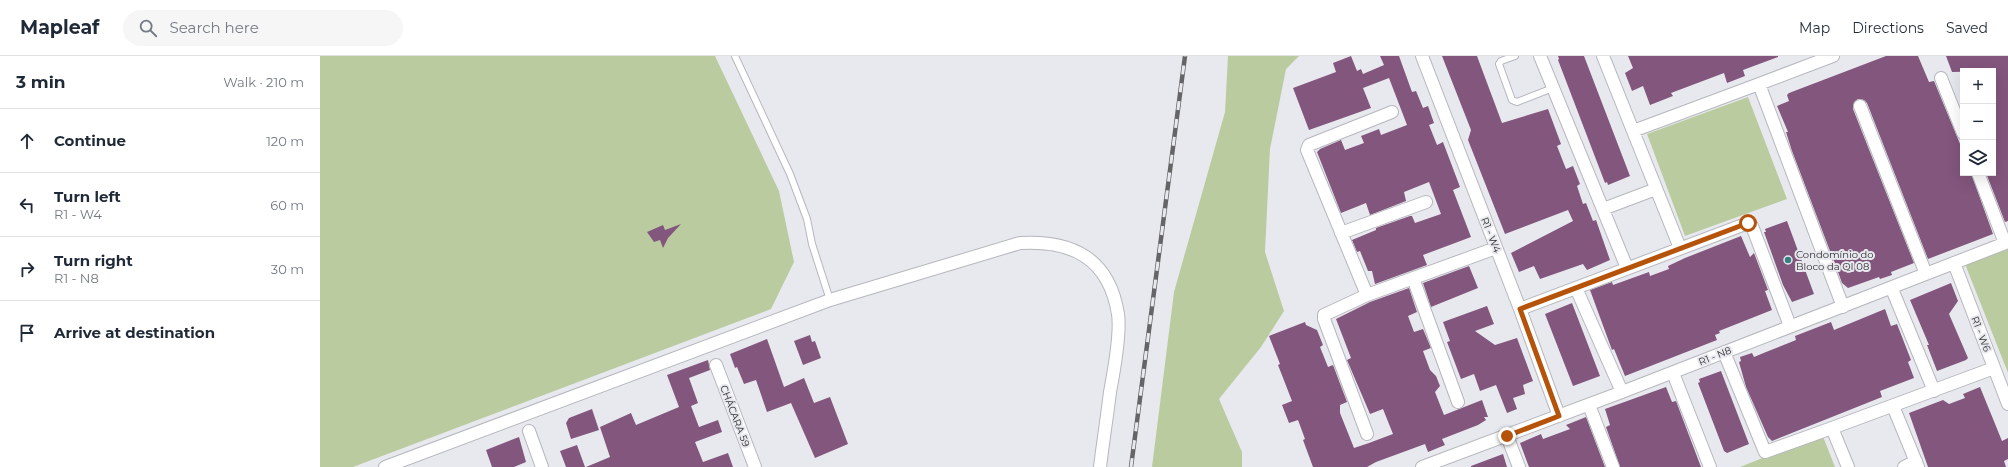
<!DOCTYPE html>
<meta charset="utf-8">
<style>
:root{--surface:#fff;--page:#f6f6f7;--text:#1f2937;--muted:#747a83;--line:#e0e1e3}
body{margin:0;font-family:Montserrat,sans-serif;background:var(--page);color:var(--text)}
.controls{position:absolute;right:12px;top:12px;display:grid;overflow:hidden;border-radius:0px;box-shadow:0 4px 16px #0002}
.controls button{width:36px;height:36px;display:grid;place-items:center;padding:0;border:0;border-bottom:1px solid var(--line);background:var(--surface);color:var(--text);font:20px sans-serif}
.stop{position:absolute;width:12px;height:12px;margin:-9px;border:3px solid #b45309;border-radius:50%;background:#fff}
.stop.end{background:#b45309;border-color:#fff;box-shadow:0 1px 4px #0008}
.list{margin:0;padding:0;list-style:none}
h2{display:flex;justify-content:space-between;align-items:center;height:52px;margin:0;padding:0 16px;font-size:17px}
h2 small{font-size:13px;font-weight:400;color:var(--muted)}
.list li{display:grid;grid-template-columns:26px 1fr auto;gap:12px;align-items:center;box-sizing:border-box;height:64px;padding:0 16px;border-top:1px solid var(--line)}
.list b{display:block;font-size:15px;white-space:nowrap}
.list p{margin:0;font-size:13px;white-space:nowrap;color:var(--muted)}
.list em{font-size:13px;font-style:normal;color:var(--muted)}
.icon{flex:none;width:22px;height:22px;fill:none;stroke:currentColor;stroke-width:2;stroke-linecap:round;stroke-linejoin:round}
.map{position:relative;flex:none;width:1688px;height:411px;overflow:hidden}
header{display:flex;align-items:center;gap:24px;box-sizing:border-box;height:56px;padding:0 20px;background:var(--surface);border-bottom:1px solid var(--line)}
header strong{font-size:19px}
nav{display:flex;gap:22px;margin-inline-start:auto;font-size:14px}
.search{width:280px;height:36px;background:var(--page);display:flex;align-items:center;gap:10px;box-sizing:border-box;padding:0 14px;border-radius:22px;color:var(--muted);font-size:15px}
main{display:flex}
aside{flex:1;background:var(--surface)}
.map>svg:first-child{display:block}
.green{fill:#bacc9f}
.building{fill:#83567d}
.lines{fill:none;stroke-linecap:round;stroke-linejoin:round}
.lane-casing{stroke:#b6b7bd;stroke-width:8}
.street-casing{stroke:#b6b7bd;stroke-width:14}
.lane{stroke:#fff;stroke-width:6}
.street{stroke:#fff;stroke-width:12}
.rail-casing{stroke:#656568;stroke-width:4.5}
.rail{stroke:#e8e9ef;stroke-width:3;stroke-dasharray:9;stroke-linecap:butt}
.route{stroke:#b45309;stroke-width:5}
.poi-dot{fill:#377f83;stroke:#e8e9ef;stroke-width:1.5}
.labels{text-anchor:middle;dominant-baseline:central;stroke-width:4;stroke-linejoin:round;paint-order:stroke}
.street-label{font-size:10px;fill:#303032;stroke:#e8e9ef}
.poi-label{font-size:10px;fill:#303032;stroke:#e8e9ef;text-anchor:start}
</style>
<header>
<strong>Mapleaf</strong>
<div class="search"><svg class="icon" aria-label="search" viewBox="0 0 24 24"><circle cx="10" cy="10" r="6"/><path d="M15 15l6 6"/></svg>Search here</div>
<nav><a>Map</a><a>Directions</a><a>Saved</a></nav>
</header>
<main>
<aside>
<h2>3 min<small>Walk · 210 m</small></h2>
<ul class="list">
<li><svg class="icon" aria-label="ahead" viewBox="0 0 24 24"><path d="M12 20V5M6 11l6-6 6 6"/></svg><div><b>Continue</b></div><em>120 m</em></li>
<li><svg class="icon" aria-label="left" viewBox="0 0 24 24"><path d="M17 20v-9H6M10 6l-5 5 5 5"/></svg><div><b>Turn left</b><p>R1 - W4</p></div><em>60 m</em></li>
<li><svg class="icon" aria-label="right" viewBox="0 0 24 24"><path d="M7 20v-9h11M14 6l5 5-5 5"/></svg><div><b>Turn right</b><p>R1 - N8</p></div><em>30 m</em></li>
<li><svg class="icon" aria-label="arrive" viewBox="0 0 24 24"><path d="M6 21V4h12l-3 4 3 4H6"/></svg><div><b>Arrive at destination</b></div></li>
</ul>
</aside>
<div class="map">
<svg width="1688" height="411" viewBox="0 0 1688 411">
<rect width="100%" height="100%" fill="#e8e9ef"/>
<path class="green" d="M0,0h395l64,135 15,71 -23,47 -418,158h-33z
M908,0h71l-13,13 -16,80 -5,103 19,59 -23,36 -42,52 23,53v15h-90l22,-175 51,-180z
M1428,41l39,102 -102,37 -38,-102z
M1688,192v125l-43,-109z
M1502,378l13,33h-95z"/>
<path class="building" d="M1031,0l6,15 4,-2 2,5 21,-9 -4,-9h19l13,36 4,-1 7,17 5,-2 6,17 -5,2 8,20 6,-3 17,45 -7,3 18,47 -48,18 4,10 -52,19 -3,-13h-4l-8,-20 -3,1 -5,-12 24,-10v-2l34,-12h2l3,7 26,-9 -12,-32 -25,10 2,9 -36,14 -4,-12 -25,10 -24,-61 3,-3 21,-9 4,10 19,-7 -3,-7 18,-7 2,6 26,-10 -18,-47 -26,10 8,20 -62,22 -16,-42 43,-16 -3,-9z
M1122,0h35l25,67 46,-14 13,35 -4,2 9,23 7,-3 7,18 -3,2 6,18 3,-1 7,18 3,-1 14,40 -23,10 -4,-6 -43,15 -6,-13 -15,6 -8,-19 62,-32 -5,-11 -63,24 -37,-94 3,-10z
M1238,0h26l46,120 -22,9 -1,-3 -2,1 -47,-123 1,-1z
M1308,0h150v1l-35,13 2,6 -18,7 -3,-10 -53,20 2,3 -23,9 -7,-19 -11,5 -7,-18 8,-5z
M1566,0h32l11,26 5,-1 29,70v22h8l22,61 -65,25 -61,-156 -3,-3 -6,-1 -4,3 -1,7 61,154 -23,9 1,3 -12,4 -1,-2 -31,11 -6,-5 -4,-11 -46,-121 -6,-19h2l-11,-26 12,-5 -2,-6 2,-2z
M1626,0h62v165l-3,1 -19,-49h7v-102l-41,1z
M1467,165l27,73 -22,8 -9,-17 -19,-53h2l-1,-3z
M361,168l-13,14 -5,10 -3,-8 -6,2 -7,-10 16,-7 2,5z
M1421,180l9,21 4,-4 14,37 -3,1 7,19 -53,21 1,2 -5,2 2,5 -92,36 -11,-27 -2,1 -22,-60 22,-8 1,3 36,-13 1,4 19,-7 -1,-3 17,-8z
M1149,210l9,22 -47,19 -8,-24z
M1631,227l7,18 -9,13 19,44 -2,2 -29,11 -10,-26h2l-19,-45z
M1089,232l8,24 -9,4 6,16 9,-3 8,19 -8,3 7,19 6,6 4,10 -5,6 9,23 38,-15 6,17h-4l2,3 -8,5 -36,14 3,6 -17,7 -3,-8 -49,18 -9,5h-54l-10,-27 2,-1 -7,-19 -9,3 -7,-18 10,-4 -14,-36 2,-1 -11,-28 36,-14 1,3 11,5 6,15 -3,2 8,20 5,-2 14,37 -7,3v8l14,35 15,-5 24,-9 -10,-25 -13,5 -23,-54 4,-2 -15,-39 34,-17z
M1252,247l28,73 -27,10 -28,-72z
M1167,250l7,18 -19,7 20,14 22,-7 16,43 -10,4 2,9 -12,4 4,11 -10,4 -11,-28 -16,6 -6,-17 -13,5 -14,-37 3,-1 -7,-19z
M1565,253l6,17 6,-2 14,36 -3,2 6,16 -34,13 2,6 -110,44 -4,-4 -22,-50 -7,-25 2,-1 -1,-4 12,-4 2,4 12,-5 30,-12 -1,-4 36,-14 3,8z
M490,279l2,7 3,-1 6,17 -18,7 -9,-24z
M447,283l17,48 20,-9 10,25 16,-6 18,47 -33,14 -24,-55 -24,9 -11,-32 -12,4 -7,-17 -2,1 -5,-14z
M388,304l2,10 -21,8 9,25 -7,3 8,21 19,-7 4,12 -27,10 8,20 25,-9 5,14h-147l24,-10 -10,-30 31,-14 5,12 43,-18 -12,-32z
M1401,315l28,73 -22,9 -3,-2 -26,-68 2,-1 -1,-3z
M1346,331l6,15 4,-1 25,66h-81l-14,-40 4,-2 -5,-16z
M1660,331l22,54 6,-3v21l-4,2 2,6h-78l-19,-54 34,-13 6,4 16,-6 -2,-4z
M272,353l7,21 -28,9 -5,-16 3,-5z
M1266,361l19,50h-76l-9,-24 21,-9 2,5 27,-10 -4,-4z
M199,381l7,25 -12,5h-22l-6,-17z
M257,389l8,22h-19l-6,-16z
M1183,398l4,13h-36v-1z"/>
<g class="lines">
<defs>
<path id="lane" d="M415,0l55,118 17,45 5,25 18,56
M1195,0l-14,5 -2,3 13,36 5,2 36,-14"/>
<path id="street" d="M1102,0l98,253 39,107
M1220,0l87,212
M1283,0l30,75 126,-47
M1513,0l-74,28 84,223
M1621,22l22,55
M1540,50l66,168
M1313,75l47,117
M1658,117l27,70
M1283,153l53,-20
M1021,177l85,-31
M1634,207l54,141
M1093,222l45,124
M1256,232l46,104
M1572,233l42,102
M1047,239l-60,-145 2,-5 83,-33
M1200,253l228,-86 4,3 38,100
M1404,296l41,100 67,-24
M396,309l39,102
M1353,317l37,94
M1269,349l24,62
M1573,350l25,61
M209,375l13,36
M1047,378l-43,-115v-4l43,-20 129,-47
M1187,380l12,31
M65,411l445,-167 190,-57c52,-3 89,15 98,71 3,20 -4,57 -8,78 -3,25 -7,50 -10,75
M1102,411l200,-75 386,-150
M1528,411l-16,-39 162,-60
M1584,411l12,-6"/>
</defs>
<use href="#lane" class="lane-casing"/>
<use href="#street" class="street-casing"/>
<use href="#lane" class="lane"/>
<use href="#street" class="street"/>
<defs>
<path id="rail" d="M811,411l54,-411"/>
</defs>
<use href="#rail" class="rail-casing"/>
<use href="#rail" class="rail"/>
</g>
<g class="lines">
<path class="route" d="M1187,380l52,-20 -39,-107 228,-86"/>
</g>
<circle class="poi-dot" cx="1468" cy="204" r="4"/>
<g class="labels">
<g class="street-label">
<text transform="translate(1171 179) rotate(69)">R1 - W4</text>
<text transform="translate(1661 278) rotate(69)">R1 - W6</text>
<text transform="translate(1395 300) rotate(-22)">R1 - N8</text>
<text transform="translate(415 360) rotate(69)">CHÁCARA 59</text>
</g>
<g class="poi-label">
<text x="1476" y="198">Condomínio do<tspan x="1476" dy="12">Bloco da QI 08</tspan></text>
</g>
</g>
</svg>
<div class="controls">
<button>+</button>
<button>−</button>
<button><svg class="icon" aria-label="layers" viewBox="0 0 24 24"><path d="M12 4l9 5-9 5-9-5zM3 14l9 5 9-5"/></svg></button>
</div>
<div class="stop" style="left:1428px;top:167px"></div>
<div class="stop end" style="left:1187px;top:380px"></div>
</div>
</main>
